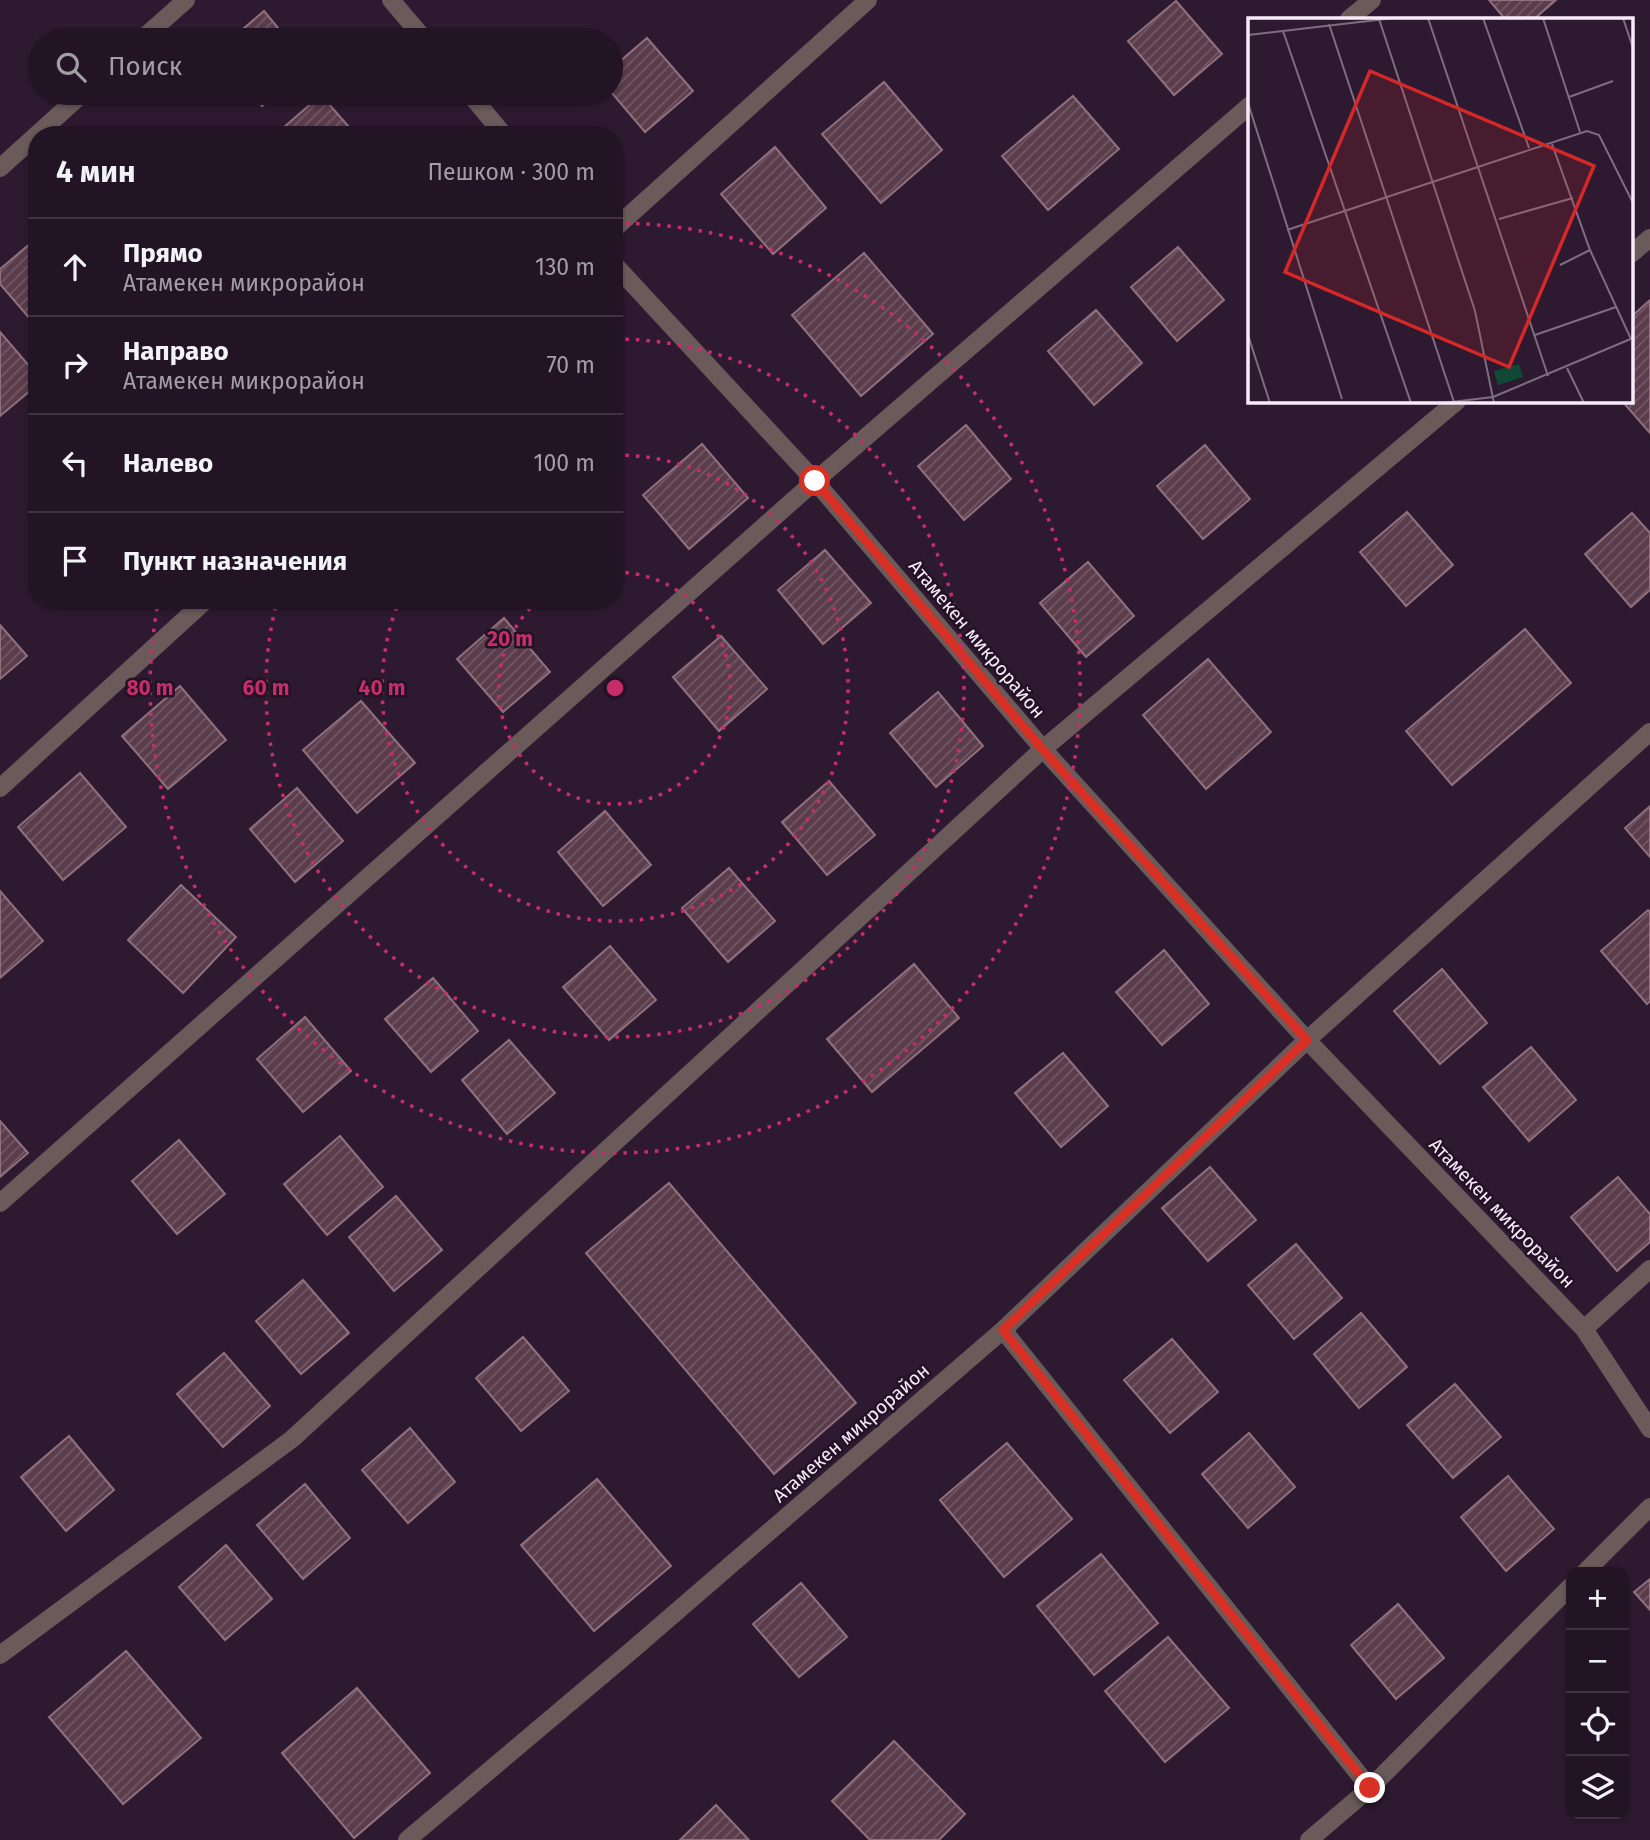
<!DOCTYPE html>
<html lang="ru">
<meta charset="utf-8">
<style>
:root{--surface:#221424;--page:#2a1d2c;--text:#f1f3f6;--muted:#a29ea6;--line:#3f3341}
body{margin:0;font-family:"Fira Sans",sans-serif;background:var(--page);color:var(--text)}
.controls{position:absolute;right:21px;bottom:21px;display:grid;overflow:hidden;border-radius:14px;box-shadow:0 2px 5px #0004}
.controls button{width:63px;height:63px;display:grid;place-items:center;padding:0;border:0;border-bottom:2px solid var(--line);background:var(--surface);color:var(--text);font:35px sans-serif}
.stop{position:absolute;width:21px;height:21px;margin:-16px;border:5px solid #d93025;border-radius:50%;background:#fff}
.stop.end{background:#d93025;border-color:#fff;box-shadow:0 2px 7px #0008}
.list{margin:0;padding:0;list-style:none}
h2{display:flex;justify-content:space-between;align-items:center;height:91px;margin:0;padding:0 28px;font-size:30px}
h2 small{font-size:23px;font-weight:400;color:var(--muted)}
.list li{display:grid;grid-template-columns:46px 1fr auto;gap:21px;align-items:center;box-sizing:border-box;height:98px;padding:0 28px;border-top:2px solid var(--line)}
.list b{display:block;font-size:26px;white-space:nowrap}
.list p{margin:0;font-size:23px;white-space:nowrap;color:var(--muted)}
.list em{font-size:23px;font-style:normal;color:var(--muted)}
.icon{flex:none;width:38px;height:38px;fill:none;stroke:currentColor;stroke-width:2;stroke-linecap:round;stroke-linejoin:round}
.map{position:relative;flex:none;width:1650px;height:1840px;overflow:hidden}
.search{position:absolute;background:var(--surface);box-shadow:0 2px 5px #0004;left:28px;top:28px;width:595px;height:77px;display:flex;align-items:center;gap:18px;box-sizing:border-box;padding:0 24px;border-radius:38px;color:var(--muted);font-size:26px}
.panel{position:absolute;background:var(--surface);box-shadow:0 2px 5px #0004;left:28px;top:126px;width:595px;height:483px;border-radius:28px}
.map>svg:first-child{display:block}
.building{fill:url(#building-hatch);stroke:#91707e;stroke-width:2}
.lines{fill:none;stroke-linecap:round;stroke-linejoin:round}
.minor{stroke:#6a5a5a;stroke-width:18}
.tertiary{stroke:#6a5a5a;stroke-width:18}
.route{stroke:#d93025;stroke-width:9}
.ring{fill:none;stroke:#c72d6b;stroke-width:3.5;stroke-dasharray:3.5 7}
.labels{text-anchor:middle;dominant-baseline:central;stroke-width:5;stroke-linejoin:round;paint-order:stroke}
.street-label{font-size:19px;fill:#f7ebf9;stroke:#231126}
.inset-road{fill:none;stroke:#7e6e80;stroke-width:2}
.view{fill:#d62828;fill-opacity:0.15;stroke:#d62828;stroke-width:3.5}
.inset-edge{fill:none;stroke:#f7ebf9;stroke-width:3.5}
.centre{fill:#c72d6b;stroke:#231126;stroke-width:3.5}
.ring-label{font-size:21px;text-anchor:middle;font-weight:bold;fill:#c72d6b;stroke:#231126;stroke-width:5;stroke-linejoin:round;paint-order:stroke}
</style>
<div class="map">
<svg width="1650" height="1840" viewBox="0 0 1650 1840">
<defs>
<pattern id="building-hatch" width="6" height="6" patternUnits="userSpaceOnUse" patternTransform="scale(1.75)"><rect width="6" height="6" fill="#5a3c4a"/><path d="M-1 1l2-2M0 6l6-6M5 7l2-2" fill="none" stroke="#725865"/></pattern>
</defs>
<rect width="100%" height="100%" fill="#2d1a30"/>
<path class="building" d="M1489,0h67l-22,19h-29z
M1176,1l46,53 -48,41 -46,-54z
M264,11l24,29h-58z
M647,38l46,53 -48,41 -34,-40v-23z
M884,82l58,68 -61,53 -59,-69z
M251,93h26l-15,13z
M321,95l35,40h-81z
M1073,96l46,53 -71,61 -46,-54z
M775,147l51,61 -53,46 -52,-60z
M37,238v89l-37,-43v-15z
M1178,247l46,53 -47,41 -46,-54z
M864,253l69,81 -72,62 -69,-81z
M1650,300v133l-28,-32h9v-84z
M1096,310l46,53 -48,42 -46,-54z
M0,332l37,43v10l-37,31z
M966,425l45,54 -47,41 -46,-54z
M702,444l46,54 -59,51 -46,-54z
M1205,445l45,54 -47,40 -46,-53z
M1407,512l46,53 -47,41 -46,-54z
M1632,513l18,20v57l-19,17 -46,-53z
M825,550l46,53 -48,41 -45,-54z
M1088,562l46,54 -48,41 -46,-54z
M504,618l46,54 -47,40 -46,-53z
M0,625l27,31 -27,23z
M1525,629l46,54 -119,102 -46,-54z
M721,636l46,53 -48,42 -46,-54z
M1208,659l63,73 -65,57 -63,-74z
M180,686l46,54 -58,49 -46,-53z
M938,692l45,54 -47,41 -46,-54z
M361,701l54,62 -58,50 -54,-63z
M80,773l46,54 -63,53 -45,-53z
M829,781l46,54 -48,40 -45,-53z
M297,788l46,53 -48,41 -45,-53z
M1650,806v51l-25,-29z
M605,811l46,54 -48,41 -45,-54z
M729,868l46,53 -47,41 -46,-54z
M181,885l55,52 -53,56 -55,-53z
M0,891l43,50 -43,37z
M1648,910l2,2v89l-3,3 -46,-53z
M610,946l46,54 -47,40 -46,-53z
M1164,950l45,54 -47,41 -46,-53z
M914,964l45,54 -87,74 -45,-53z
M1442,969l45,54 -47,41 -46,-53z
M433,978l45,53 -47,41 -46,-53z
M305,1017l46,54 -48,41 -46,-53z
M509,1040l46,53 -48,41 -45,-54z
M1531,1047l45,53 -47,41 -46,-54z
M1063,1053l45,53 -47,41 -46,-54z
M0,1121l28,32 -28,24z
M340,1136l43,51 -56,48 -43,-51z
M179,1140l46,54 -48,40 -45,-53z
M1210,1167l46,53 -48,41 -46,-53z
M1618,1177l32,37v28l-33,29 -46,-54z
M669,1183l187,220 -82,71 -188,-221z
M396,1196l46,54 -48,41 -45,-54z
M1296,1244l46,54 -48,41 -46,-54z
M303,1280l46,53 -48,41 -45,-53z
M1361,1313l46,54 -48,41 -45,-54z
M523,1337l46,54 -48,40 -45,-53z
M1172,1339l46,53 -48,41 -46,-53z
M224,1353l46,53 -47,41 -46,-53z
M1455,1384l46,53 -48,41 -46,-53z
M410,1428l45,54 -47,41 -46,-53z
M1249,1433l46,54 -47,41 -46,-54z
M69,1436l45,54 -48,41 -45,-54z
M1007,1443l65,76 -68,58 -64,-77z
M1508,1476l46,53 -48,42 -45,-54z
M597,1479l74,87 -77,65 -73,-86z
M305,1484l45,54 -47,41 -46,-54z
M226,1545l46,54 -47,41 -46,-53z
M1101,1554l57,69 -64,52 -57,-69z
M1650,1579v31l-16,-18z
M801,1583l46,54 -48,40 -46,-53z
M1398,1604l46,54 -48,41 -45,-54z
M1168,1637l61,71 -64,54 -60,-71z
M126,1651l75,87 -78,66 -74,-87z
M357,1688l73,85 -76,65 -72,-85z
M894,1741l71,73 -26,26h-69l-38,-39z
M716,1805l33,35h-69z"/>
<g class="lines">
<path class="minor" d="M1349,19l23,-19
M141,40l45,-40
M0,168l83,-75
M614,229l254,-229
M1631,254l19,-16
M1650,732l-343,308 277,289 66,100
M0,788l206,-188
M0,1203l815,-722 434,-375
M1584,1329l66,-60
M1003,1330l367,458
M1585,1572l65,-65
M0,1655l292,-216 751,-690 414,-348
M1309,1840l61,-52 201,-202"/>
<path class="tertiary" d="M391,0l34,40
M469,93l35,42
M407,1840l224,-189 372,-321 304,-290 -264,-291 -228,-268 -201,-217"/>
</g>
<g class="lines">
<path class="route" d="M815,481l228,269 264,290 -304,290 367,458"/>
</g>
<g class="ring">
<path d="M615 572A116 116 0 1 1 539 600"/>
<path d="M615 455A233 233 0 1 1 399 601"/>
<path d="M615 339A349 349 0 1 1 277 601"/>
<path d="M615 223A465 465 0 1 1 158 603"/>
</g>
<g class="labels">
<g class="street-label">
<text transform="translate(977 639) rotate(50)">Атамекен микрорайон</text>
<text transform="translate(1502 1213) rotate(46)">Атамекен микрорайон</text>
<text transform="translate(851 1433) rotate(-41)">Атамекен микрорайон</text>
</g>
</g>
<g transform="translate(1248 18)">
<rect width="385" height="385" fill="#2d1a30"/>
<path d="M271,346l4,13 -25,8 -4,-14z" fill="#104a36"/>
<path class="inset-road" d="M180,0l120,358M235,0l46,130M295,0l37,114M375,0l10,30M131,1l96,292 19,92M81,6l125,378M35,13l128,372M0,17l146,-17M321,79l44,-16M0,85l94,296M304,126l38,106 41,89M251,201l74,-21M39,212l300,-99 12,4 34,68M312,247l30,-15M0,317l22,68M287,317l81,-28M319,350l17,35M195,385l50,-6 140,-59"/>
<path class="view" d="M122,53l224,95 -85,201 -224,-95z"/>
<rect width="385" height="385" class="inset-edge"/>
</g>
<circle cx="615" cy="688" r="10" class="centre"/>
<g class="ring-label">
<text x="510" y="646">20 m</text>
<text x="266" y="695">60 m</text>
<text x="382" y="695">40 m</text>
<text x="150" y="695">80 m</text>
</g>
</svg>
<div class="controls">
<button>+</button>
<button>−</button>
<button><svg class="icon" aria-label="locate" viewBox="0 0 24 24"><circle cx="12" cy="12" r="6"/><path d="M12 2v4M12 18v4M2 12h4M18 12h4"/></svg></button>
<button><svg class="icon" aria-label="layers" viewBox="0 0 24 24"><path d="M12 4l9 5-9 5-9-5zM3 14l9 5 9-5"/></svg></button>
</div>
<div class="stop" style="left:815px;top:481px"></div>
<div class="stop end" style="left:1370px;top:1788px"></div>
<div class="search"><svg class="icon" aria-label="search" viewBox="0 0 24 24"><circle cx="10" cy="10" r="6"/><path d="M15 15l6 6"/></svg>Поиск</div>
<section class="panel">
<h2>4 мин<small>Пешком · 300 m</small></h2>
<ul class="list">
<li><svg class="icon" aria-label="ahead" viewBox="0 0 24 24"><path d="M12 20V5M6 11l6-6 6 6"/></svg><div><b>Прямо</b><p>Атамекен микрорайон</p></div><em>130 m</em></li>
<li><svg class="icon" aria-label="right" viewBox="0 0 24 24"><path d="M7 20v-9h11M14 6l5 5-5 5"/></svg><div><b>Направо</b><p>Атамекен микрорайон</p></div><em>70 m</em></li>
<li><svg class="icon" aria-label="left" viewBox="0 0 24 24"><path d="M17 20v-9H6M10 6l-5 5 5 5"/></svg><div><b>Налево</b></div><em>100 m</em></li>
<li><svg class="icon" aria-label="arrive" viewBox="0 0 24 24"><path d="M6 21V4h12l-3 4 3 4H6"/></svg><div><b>Пункт назначения</b></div></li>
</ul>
</section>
</div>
